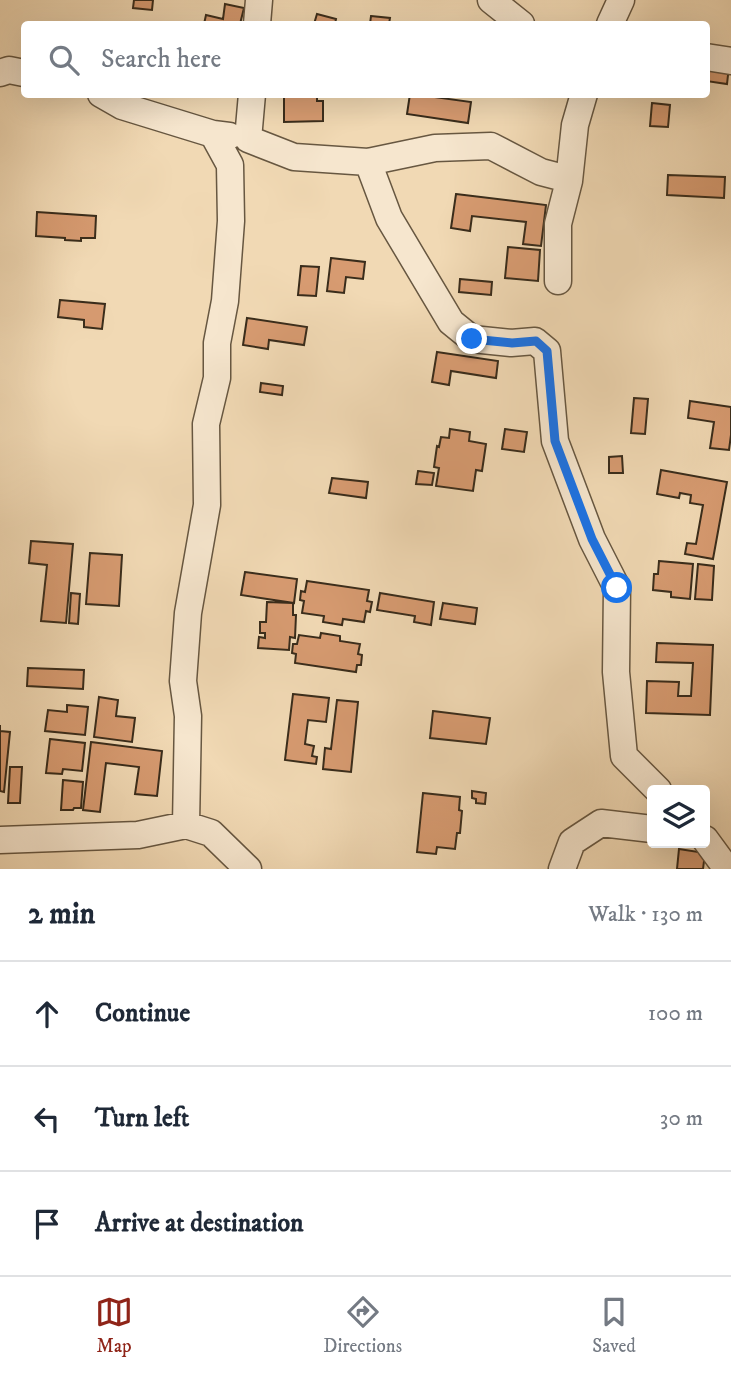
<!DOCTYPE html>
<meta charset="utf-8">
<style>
:root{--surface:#fff;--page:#f2f2f3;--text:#1f2937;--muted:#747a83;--line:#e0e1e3;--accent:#8f2418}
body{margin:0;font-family:"IM FELL DW Pica",serif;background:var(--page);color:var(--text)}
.controls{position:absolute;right:21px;bottom:21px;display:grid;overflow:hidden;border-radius:7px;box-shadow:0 7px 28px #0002}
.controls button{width:63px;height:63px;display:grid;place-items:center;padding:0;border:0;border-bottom:2px solid var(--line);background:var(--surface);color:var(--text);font:35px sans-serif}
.stop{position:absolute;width:21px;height:21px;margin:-16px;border:5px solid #1a73e8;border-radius:50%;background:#fff}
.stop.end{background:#1a73e8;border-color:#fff;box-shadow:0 2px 7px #0008}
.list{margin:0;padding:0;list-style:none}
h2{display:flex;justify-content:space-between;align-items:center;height:91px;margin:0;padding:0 28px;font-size:30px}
h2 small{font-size:23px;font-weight:400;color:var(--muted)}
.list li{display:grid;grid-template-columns:46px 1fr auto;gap:21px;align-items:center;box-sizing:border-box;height:105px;padding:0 28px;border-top:2px solid var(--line)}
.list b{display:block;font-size:26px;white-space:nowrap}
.list em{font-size:23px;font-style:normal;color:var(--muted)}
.icon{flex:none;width:38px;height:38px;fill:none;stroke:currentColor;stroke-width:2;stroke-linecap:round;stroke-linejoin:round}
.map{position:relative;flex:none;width:731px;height:869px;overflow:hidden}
.search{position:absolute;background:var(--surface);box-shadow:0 7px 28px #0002;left:21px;right:21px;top:21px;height:77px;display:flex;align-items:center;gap:18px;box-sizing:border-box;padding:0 24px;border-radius:7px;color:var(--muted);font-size:26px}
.sheet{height:406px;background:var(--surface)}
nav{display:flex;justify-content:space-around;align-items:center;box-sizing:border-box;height:98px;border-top:2px solid var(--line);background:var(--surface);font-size:19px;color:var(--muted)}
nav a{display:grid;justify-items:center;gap:4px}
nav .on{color:var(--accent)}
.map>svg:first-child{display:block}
.building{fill:#d79b71;stroke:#392c1b;stroke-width:2}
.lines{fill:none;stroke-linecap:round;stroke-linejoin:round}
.minor-casing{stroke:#675741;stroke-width:29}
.minor{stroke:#f6e6ce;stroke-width:26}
.route{stroke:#1a73e8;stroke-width:9}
</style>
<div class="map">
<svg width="731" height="869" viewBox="0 0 731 869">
<rect width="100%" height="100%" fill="#f1d9b4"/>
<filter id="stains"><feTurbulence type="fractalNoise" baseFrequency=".00286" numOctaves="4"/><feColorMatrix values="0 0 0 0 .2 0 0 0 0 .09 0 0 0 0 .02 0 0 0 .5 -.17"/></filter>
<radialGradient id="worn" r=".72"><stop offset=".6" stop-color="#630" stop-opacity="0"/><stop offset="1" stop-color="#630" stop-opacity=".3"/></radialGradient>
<path class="building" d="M134,0h19l-1,10 -19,-2z
M225,4l19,4 -4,16h-36l2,-9 17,4z
M317,14l19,5 -1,5h-21z
M371,16l19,2 -1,6h-19z
M706,63l23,3 -2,18 -21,-3z
M284,94h33v7h6v20l-39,1z
M410,94h25l-1,3 37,5 -3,21 -61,-9z
M652,103l18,2 -2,22 -18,-1z
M668,175l57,2 -1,21 -57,-3z
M456,194l90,11 -5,41 -18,-2 3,-22 -54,-6 -2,15 -19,-3z
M37,212l59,4 -1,22h-14v3l-16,-1v-2l-29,-2z
M508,247l32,3 -2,31 -33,-3z
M331,258l34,4 -2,17 -17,-2 -2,16 -17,-2z
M301,266l18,1 -3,29 -18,-1z
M460,279l32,3 -1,13 -32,-3z
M60,300l45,4 -3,25 -18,-2v-7l-26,-3z
M247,318l60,9 -3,18 -35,-5 -1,9 -25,-4z
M437,352l61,9 -2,17 -45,-7 -2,14 -17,-3z
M261,383l22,3 -1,9 -22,-3z
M634,398l14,1 -3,35 -14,-1z
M690,401l41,6v28l-2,15 -19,-2 4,-26 -26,-4z
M450,429l20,3 -1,9 17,3 -4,27 -6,-1 -3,21 -37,-5 3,-18 -5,-1 3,-21 2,1 2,-10 8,1z
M505,429l22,3 -3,20 -22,-3z
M622,456l1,17h-14v-16z
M661,470l66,12 -14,77 -28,-5 2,-11 9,1 7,-39 -13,-2 1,-8 -11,-2 -1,5 -22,-4z
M418,471l16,2 -2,12 -16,-1z
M332,478l36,4 -2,16 -37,-5z
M31,541l42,3 -7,79 -25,-2 6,-56 -18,-2z
M90,553l32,2 -3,51 -33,-2z
M659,561l34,3 -3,35 -19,-2v-5l-18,-2 1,-16h4z
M698,564l16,2 -2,34 -17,-1z
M245,572l52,7 -3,24 -53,-8z
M307,581l62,9 -2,11 5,1 -2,10 -4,-1 -2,11 -21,-3 -1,6 -19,-3 1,-6 -22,-3 2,-12 -4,-1 1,-9 4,1z
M71,593l9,1 -2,30 -9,-1z
M380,593l54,9 -3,23 -17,-3 1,-6 -38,-6z
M267,602l26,1v12h3l-1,23 -5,-1 -1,13 -31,-2 1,-11 6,1v-5h-5v-11h6z
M443,603l34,5 -2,16 -35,-5z
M321,633l19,3v5l20,3 -2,10 4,1 -1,10h-4l-1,7 -61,-9 1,-9 -4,-1 1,-9h4l2,-9 21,3z
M657,643l56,2 -3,70 -64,-2 1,-32 32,1 -1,14h13l2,-33 -37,-1z
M28,668l56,2 -1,19 -56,-3z
M293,694l36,4 -3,24 -18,-2 -3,24 9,2 -2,10 5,1 -1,7 -31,-4z
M99,697l19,3 -2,16 19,2 -3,24 -38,-5z
M337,700l21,2 -7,70 -28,-3 2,-21 6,1z
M67,705l21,2 -3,28 -40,-4 3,-21 19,2z
M433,711l57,7 -4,26 -56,-6z
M0,725v6l10,1 -6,60 -4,-1z
M50,739l35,4 -3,28 -19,-2 -1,5 -16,-1z
M91,742l71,9 -5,45 -22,-2 4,-27 -33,-4 -6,49 -17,-2z
M10,767h12l-2,36h-12z
M63,780l20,2 -2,26h-7l-1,2h-12z
M472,791l14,2 -1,11 -9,-1v-4l-4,-1z
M423,793l37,4 -1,13 3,1 -2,22h-3l-2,16 -18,-2 -1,7 -19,-2z
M679,849l26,4 -2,16h-26z"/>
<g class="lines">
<defs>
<path id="minor" d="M491,0l30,24
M257,24l2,-24
M610,24l11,-24
M706,57l25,4
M0,73l9,-3 15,3
M101,94l21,12 91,28 16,2
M252,94l-4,45 46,18 74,5 21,56 62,104 21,17 39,4 24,-2 12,10 8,90 37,98 25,49 -1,84 8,84 34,34
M368,162l67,-14 56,-2 50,26 23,6
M558,281v-57l11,-43 6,-56 9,-31
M186,825l2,-109 -5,-35 5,-68 19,-108 -1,-81 11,-46v-35l8,-42 6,-80 -1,-56 -17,-31
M705,839l22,30
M0,840l138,-5 48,-10 25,8 37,36
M562,869l10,-27 29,-19 51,6"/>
</defs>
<use href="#minor" class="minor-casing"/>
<use href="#minor" class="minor"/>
</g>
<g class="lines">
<path class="route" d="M472,339l40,4 24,-2 11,10 8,90 37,98 25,49"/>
</g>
<rect width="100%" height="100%" filter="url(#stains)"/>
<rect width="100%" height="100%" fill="url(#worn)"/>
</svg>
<div class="controls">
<button><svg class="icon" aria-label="layers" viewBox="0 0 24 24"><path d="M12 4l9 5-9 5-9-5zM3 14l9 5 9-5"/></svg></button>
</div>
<div class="stop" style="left:617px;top:588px"></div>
<div class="stop end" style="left:472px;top:339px"></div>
<div class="search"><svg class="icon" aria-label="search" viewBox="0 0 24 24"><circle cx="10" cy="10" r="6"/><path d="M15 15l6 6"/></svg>Search here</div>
</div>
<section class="sheet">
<h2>2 min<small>Walk · 130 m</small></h2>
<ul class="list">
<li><svg class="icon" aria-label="ahead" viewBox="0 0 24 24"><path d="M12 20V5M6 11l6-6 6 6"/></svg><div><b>Continue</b></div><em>100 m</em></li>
<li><svg class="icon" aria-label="left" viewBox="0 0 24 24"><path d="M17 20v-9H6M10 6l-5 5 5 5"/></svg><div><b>Turn left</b></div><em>30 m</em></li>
<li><svg class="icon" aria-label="arrive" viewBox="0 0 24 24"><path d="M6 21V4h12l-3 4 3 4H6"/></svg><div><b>Arrive at destination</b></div></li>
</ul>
</section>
<nav>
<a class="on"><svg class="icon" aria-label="map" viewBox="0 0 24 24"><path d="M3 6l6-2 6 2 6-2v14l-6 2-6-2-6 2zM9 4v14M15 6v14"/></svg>Map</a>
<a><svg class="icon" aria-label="directions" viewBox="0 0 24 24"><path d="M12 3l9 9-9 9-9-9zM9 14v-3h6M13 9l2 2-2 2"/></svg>Directions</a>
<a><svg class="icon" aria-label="saved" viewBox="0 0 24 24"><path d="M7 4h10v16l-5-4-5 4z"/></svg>Saved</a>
</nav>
